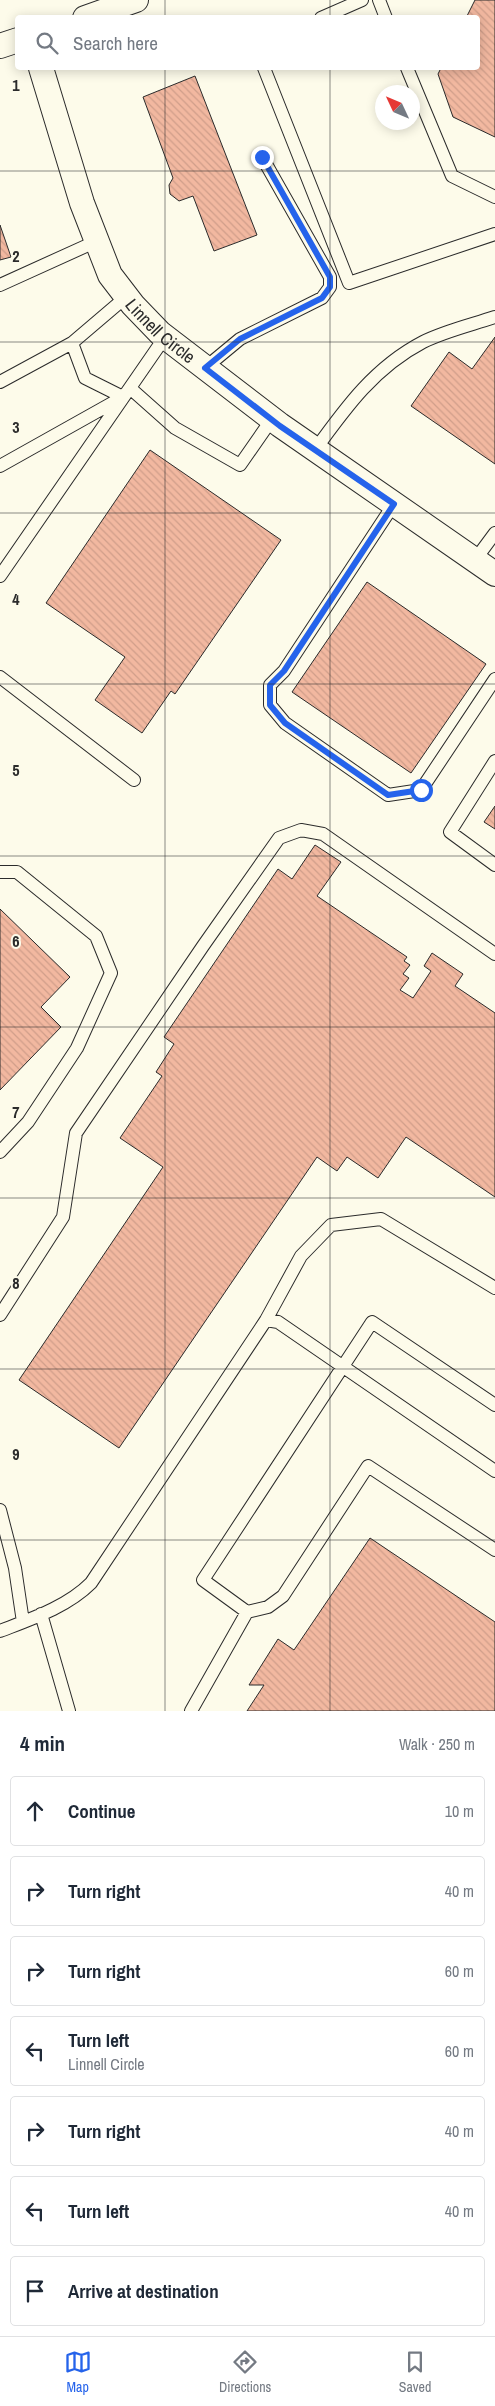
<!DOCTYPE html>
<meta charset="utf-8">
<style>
:root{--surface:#fff;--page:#f6f6f7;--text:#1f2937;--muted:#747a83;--line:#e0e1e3;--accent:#2563eb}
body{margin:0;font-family:"Archivo Narrow",sans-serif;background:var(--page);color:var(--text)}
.compass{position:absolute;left:375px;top:85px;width:45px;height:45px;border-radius:50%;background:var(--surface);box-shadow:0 2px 12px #0003;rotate:314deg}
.stop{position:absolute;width:15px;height:15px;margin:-11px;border:4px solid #2563eb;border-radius:50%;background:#fff}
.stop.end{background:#2563eb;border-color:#fff;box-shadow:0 1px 5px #0008}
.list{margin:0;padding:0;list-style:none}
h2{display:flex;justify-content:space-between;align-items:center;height:65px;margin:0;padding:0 20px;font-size:21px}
h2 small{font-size:16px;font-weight:400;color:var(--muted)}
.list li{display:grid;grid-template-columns:32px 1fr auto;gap:15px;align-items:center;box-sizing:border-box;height:70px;margin:0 10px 10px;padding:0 10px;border:1px solid var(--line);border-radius:5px}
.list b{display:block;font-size:19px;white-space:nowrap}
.list p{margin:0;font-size:16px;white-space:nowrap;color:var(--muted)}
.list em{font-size:16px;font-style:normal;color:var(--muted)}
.icon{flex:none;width:28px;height:28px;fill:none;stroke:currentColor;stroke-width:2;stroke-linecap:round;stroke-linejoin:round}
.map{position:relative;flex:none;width:495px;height:1711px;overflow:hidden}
.search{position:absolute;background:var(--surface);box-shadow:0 2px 12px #0003;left:15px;right:15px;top:15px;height:55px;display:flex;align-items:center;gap:12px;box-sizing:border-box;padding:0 18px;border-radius:5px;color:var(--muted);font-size:19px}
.sheet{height:625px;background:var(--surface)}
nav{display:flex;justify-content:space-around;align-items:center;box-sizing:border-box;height:70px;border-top:1px solid var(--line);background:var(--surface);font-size:14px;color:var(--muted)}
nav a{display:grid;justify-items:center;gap:2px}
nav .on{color:var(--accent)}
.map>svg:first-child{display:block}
.building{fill:url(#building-back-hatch);stroke:#2b2b2b}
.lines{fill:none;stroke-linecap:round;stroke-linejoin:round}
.lane-casing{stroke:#2b2b2b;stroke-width:14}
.street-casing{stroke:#2b2b2b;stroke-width:26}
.lane{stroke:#fdfbea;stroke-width:12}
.street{stroke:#fdfbea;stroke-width:24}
.route{stroke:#2563eb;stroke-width:6}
.grid{fill:none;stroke:#2b2b2b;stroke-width:1;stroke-opacity:0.55}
.labels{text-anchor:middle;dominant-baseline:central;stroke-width:4;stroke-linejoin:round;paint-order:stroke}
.street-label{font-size:18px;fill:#2b2b2b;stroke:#fdfbea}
.grid-label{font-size:16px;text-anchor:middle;font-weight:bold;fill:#2b2b2b;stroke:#fdfbea;stroke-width:4;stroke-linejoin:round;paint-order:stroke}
</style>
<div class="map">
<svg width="495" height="1711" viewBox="0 0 495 1711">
<defs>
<pattern id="building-back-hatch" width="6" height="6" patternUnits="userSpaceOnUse" patternTransform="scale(1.25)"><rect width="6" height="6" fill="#f2b8a0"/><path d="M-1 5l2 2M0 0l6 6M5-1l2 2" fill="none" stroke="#d09e8a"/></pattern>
</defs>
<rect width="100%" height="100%" fill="#fdfbea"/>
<path class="building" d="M475,0h20v137l-42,-20 -15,-43 3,-6h37v-50h-12z
M195,76l62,159 -43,16 -21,-55 -14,5 -9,-7 -1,-9 4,-7 -30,-81z
M0,225l11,32 -11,3z
M495,337v127l-84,-58 38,-54 23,17z
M150,450l131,90 -106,154 -4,-3 -29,42 -47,-33 30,-43 -79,-54z
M367,582l119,82 -75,109 -119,-81z
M495,806v23l-11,-7z
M315,845l26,17 -24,34 90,61 -3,4 6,4 -7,9 6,4 -9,12 13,8 18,-27 -7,-5 8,-13 31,21 -8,12 40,27v184l-89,-60 -28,41 -31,-21 -10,14 -20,-14 -198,291 -100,-68 144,-213 -43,-29 42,-62 -6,-4 18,-28 -10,-7 114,-168 14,10z
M0,909l70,68 -29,30 20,20 -61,63z
M370,1538l125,84v89h-248l17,-26h-15l29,-46 16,11z"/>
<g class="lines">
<defs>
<path id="lane" d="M379,0l7,18
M321,18l41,-18
M264,68l85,215 146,-49
M407,68l45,108 43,21
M0,285l97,-44
M205,368l35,-29 82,-41 8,-11v-10l-68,-120
M0,382l72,-39 54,-46
M130,388l45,40 65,37 32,-46
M315,450c31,-43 60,-83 108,-108 22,-11 48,-17 72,-25
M0,466l123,-69 -38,-19 -13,-35
M394,504l-110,167 -14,14v20l15,18 103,72 33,-5 74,-111
M475,560l20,-27
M0,576l165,-239
M0,677l134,103
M495,761l-45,71 45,33
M0,872h17l79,64 15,37 -34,75 -49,74 -28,30
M0,1315l63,-98 13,-84 127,-187 76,-108 22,-8 22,4 172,120
M266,1320l35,-64 30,-31 50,-6 114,69
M0,1510l15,58 8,54
M247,1612l21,-5 15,-11 85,-130 127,84
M41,1614l28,97
M0,1631c31,-12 67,-24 91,-48l175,-263 12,2 217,149
M191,1711l56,-99 -44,-32 169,-258 123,83"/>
<g id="street">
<path d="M85,18l51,-18"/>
<path d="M0,46l18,-6"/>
<path id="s1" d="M41,68l41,135 28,72 23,30 27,28 120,92 215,149"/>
</g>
</defs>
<use href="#lane" class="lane-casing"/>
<use href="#street" class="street-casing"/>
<use href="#lane" class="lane"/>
<use href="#street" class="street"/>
</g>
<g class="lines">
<path class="route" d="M262,157l68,120v10l-8,11 -82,41 -35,29 75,58 114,78 -110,167 -14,14v20l15,18 103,72 33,-5"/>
</g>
<path class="grid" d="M165,0v18M330,0v18M165,68v1643M330,68v1643M0,171h495M0,342h495M0,513h495M0,684h495M0,856h495M0,1027h495M0,1198h495M0,1369h495M0,1540h495"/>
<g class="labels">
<g class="street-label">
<text stroke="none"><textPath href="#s1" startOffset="294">Linnell Circle</textPath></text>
</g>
</g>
<g class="grid-label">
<text x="16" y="91">1</text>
<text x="16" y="262">2</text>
<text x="16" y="433">3</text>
<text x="16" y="605">4</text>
<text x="16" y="776">5</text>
<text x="16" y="947">6</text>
<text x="16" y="1118">7</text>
<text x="16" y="1289">8</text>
<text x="16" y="1460">9</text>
</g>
</svg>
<svg class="compass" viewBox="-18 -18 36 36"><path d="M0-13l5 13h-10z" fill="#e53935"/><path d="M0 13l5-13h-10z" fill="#747a83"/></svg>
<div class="stop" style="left:421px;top:790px"></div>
<div class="stop end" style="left:262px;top:157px"></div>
<div class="search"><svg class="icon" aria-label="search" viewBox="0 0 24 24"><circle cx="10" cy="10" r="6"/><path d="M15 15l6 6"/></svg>Search here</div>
</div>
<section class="sheet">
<h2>4 min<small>Walk · 250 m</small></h2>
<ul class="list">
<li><svg class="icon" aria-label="ahead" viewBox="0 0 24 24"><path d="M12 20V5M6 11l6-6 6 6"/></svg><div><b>Continue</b></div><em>10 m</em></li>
<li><svg class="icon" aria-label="right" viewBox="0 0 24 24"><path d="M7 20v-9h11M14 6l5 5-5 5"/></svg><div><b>Turn right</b></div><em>40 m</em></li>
<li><svg class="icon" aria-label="right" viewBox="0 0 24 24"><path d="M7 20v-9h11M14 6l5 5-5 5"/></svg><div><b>Turn right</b></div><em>60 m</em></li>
<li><svg class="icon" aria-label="left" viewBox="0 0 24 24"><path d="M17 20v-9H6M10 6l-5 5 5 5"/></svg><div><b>Turn left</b><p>Linnell Circle</p></div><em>60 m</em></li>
<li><svg class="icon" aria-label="right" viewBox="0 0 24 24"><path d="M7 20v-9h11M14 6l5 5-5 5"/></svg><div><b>Turn right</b></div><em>40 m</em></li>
<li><svg class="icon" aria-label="left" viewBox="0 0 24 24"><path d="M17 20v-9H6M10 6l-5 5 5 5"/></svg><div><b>Turn left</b></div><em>40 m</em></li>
<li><svg class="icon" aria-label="arrive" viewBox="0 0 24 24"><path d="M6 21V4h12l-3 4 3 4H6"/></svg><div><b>Arrive at destination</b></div></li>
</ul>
</section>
<nav>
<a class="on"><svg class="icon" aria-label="map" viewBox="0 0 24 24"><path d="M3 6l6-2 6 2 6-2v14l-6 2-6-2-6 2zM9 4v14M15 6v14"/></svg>Map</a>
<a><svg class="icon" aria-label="directions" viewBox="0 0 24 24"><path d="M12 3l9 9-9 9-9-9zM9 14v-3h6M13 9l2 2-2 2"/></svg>Directions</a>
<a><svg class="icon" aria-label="saved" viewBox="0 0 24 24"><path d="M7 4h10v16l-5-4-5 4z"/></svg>Saved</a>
</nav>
